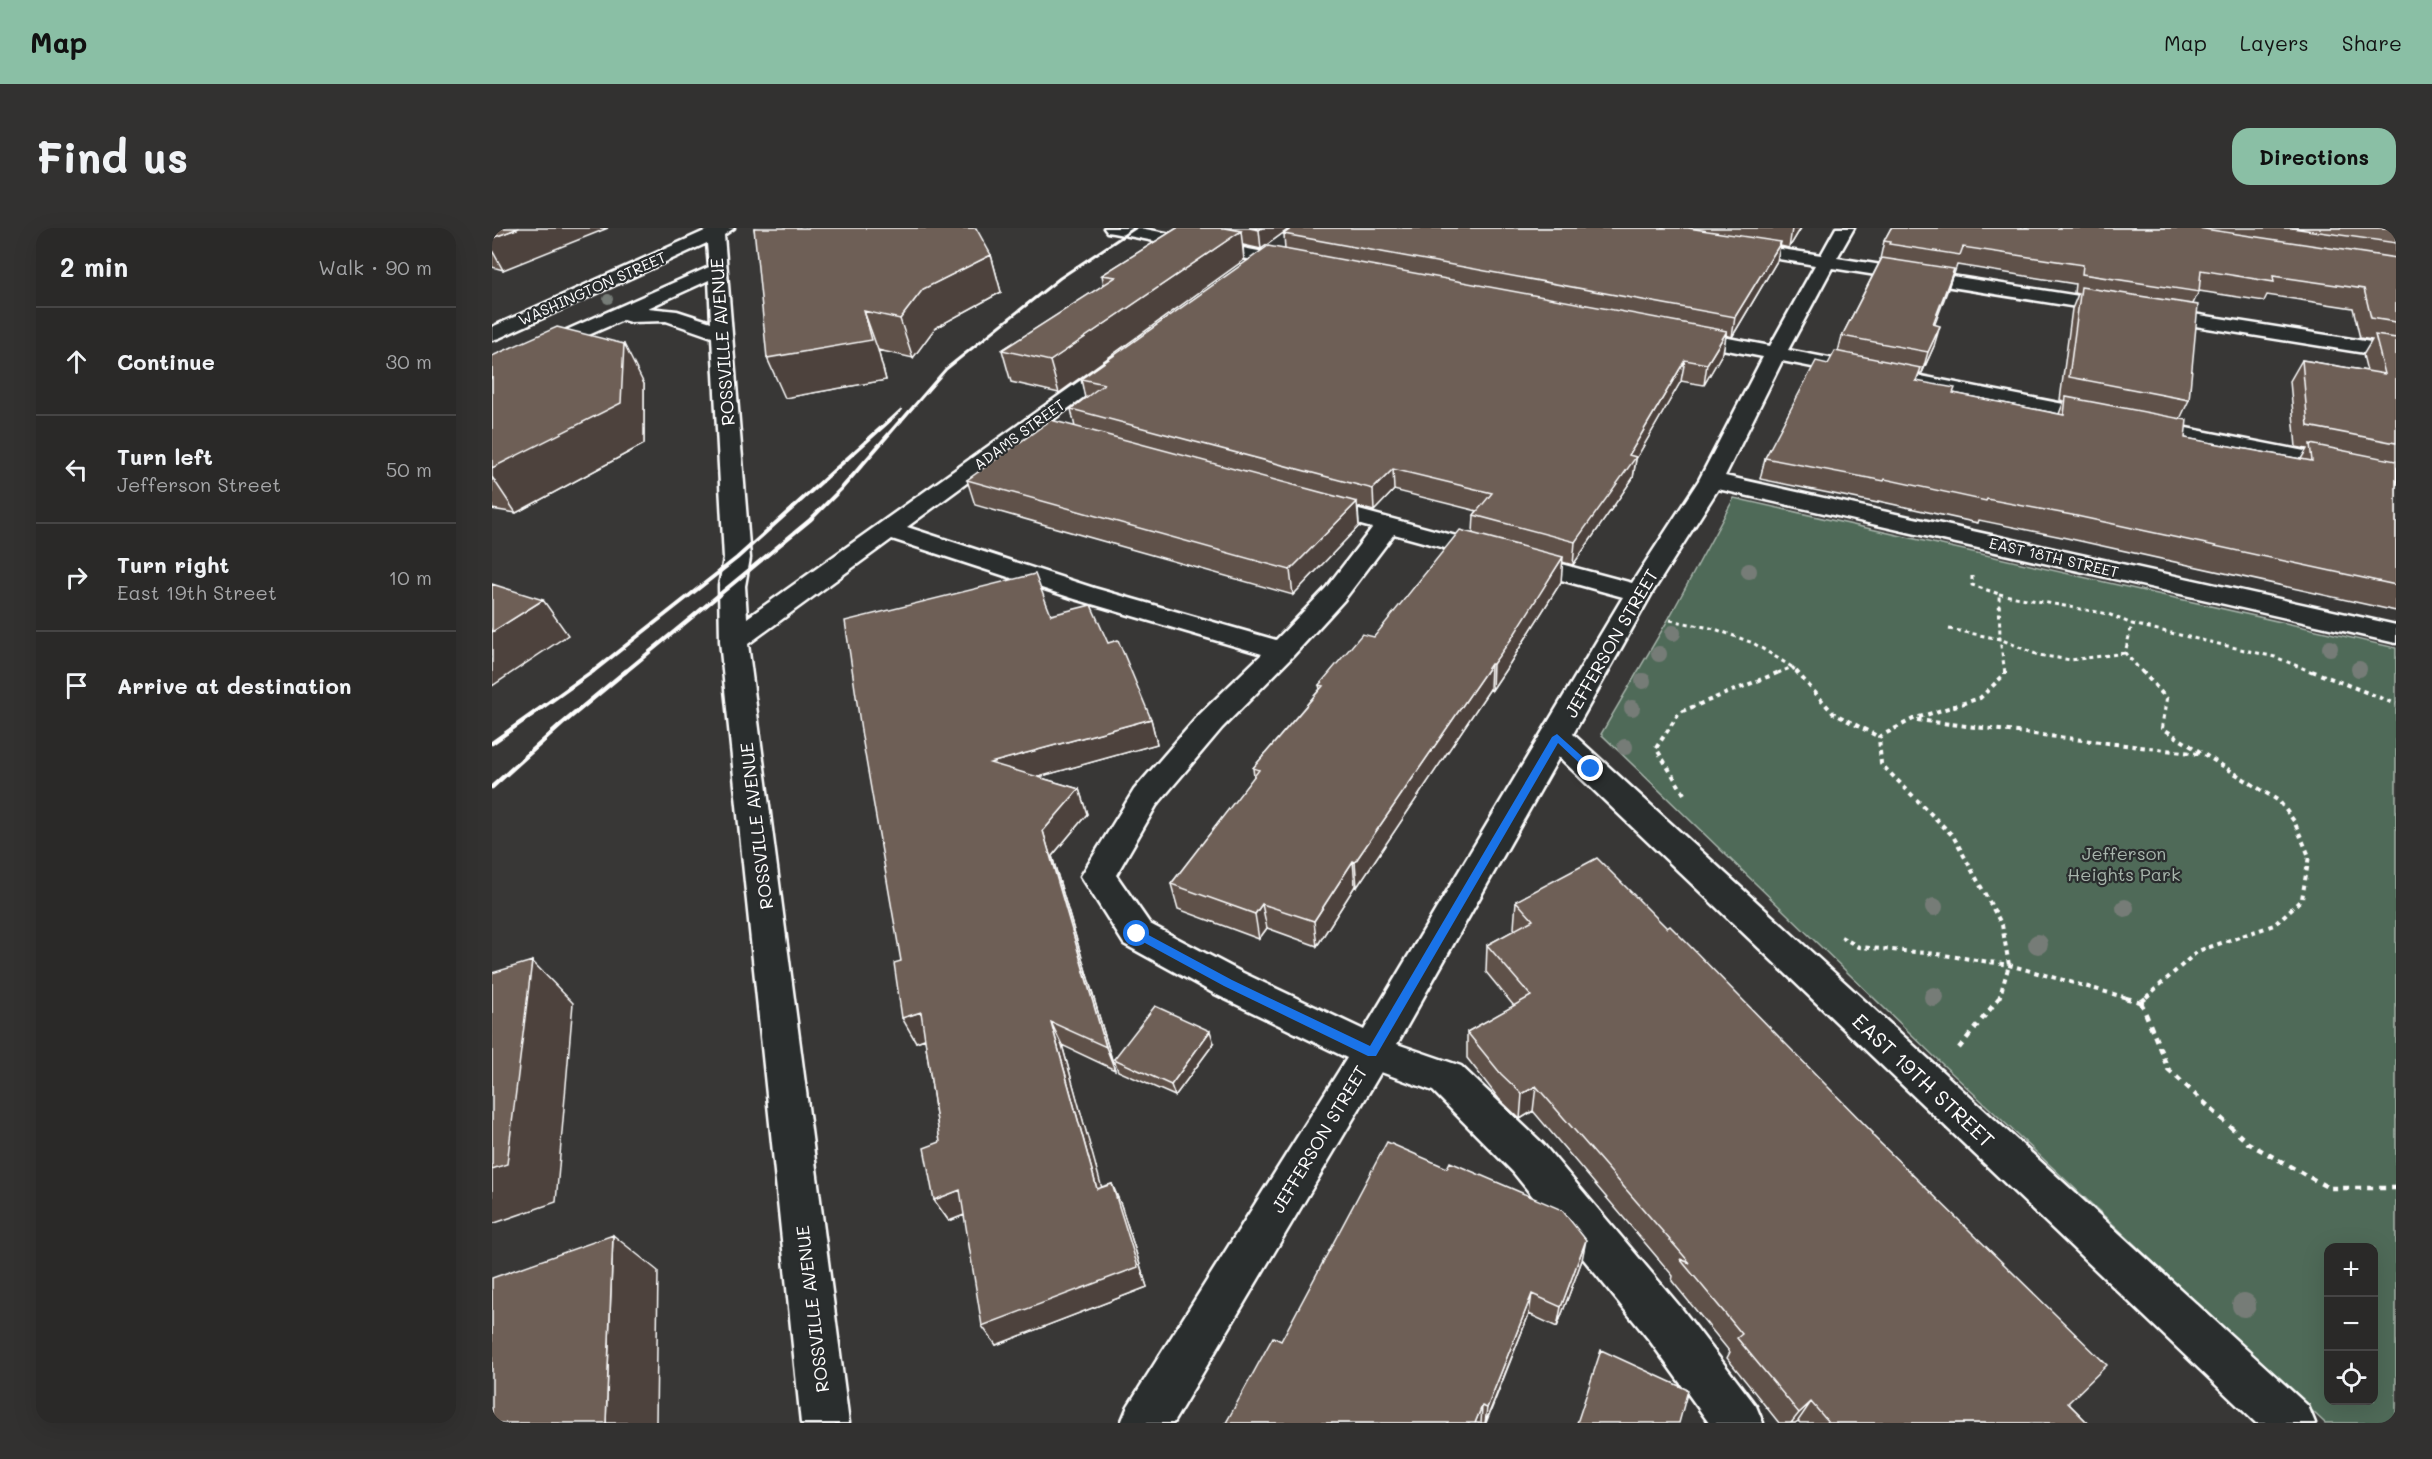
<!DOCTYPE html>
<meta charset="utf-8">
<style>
:root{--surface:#2a2928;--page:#323130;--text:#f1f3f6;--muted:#a5a6a8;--line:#464545;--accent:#8abfa5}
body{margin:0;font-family:Mali,sans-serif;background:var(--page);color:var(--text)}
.controls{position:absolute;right:18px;bottom:18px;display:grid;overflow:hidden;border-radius:12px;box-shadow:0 6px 24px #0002}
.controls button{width:54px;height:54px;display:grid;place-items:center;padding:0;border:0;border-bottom:2px solid var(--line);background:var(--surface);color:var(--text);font:30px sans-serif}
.stop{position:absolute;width:18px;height:18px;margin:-14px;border:4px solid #1a73e8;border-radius:50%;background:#fff}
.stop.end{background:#1a73e8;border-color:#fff;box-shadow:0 2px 6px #0008}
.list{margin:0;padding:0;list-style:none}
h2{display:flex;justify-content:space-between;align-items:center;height:78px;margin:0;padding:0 24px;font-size:26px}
h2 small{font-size:20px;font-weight:400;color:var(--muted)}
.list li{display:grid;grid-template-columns:39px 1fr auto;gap:18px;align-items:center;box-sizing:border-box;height:108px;padding:0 24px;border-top:2px solid var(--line)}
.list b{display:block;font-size:22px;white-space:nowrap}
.list p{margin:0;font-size:20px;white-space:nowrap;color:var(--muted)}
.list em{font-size:20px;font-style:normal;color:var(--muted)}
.icon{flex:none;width:33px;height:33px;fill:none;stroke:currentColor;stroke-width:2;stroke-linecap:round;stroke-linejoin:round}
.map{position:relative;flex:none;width:1904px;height:1195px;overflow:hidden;border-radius:18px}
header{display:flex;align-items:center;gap:36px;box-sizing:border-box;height:84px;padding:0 30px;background:var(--accent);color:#111}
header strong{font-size:28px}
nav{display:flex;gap:33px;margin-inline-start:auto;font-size:21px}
.intro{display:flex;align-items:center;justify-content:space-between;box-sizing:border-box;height:144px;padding:0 36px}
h1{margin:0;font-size:42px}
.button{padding:15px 27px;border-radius:18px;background:var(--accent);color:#111;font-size:21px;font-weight:700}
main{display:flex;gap:36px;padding:0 36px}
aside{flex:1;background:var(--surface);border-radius:18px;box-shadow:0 6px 24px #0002}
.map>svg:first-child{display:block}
.green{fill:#506b59;stroke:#a8b5ac;stroke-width:1.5;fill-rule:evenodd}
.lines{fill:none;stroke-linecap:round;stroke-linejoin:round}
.minor-casing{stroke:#fff;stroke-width:5}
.path-far2{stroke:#fff;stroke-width:3;stroke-dasharray:4 4;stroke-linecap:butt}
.path-far1{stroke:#fff;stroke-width:4;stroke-dasharray:4.5 4.5;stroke-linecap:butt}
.path{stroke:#fff;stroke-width:4.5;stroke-dasharray:6 6;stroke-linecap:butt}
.minor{fill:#2a2d2e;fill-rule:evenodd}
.rail-far2{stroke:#fff;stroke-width:3}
.rail-far1{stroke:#fff;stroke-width:4}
.rail{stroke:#fff;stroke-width:4.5}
.tree{fill:#767c77}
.wall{fill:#5f514a;stroke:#fff;stroke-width:1.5;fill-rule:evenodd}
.shaded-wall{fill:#4d423c;stroke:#fff;stroke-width:1.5}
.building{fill:#6e5e56;stroke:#fff;stroke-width:1.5}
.route{fill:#1a73e8}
.labels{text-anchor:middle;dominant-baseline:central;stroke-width:4.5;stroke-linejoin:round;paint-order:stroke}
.far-street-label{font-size:15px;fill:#fff;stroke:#2a2d2e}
.street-label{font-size:18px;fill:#fff;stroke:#2a2d2e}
.park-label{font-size:18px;fill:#a8b5ac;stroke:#2a2d2e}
.near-street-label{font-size:21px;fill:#fff;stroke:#2a2d2e}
</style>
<header>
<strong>Map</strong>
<nav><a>Map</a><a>Layers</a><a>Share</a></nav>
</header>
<div class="intro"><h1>Find us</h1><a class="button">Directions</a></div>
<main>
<aside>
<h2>2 min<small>Walk · 90 m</small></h2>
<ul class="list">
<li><svg class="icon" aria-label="ahead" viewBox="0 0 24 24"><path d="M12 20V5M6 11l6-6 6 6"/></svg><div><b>Continue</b></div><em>30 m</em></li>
<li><svg class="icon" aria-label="left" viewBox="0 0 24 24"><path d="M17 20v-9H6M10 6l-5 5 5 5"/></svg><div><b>Turn left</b><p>Jefferson Street</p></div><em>50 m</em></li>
<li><svg class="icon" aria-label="right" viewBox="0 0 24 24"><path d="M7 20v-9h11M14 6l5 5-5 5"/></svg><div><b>Turn right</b><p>East 19th Street</p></div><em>10 m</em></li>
<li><svg class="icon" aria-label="arrive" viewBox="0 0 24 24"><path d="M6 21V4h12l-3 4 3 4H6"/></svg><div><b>Arrive at destination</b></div></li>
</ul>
</aside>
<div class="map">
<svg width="1904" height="1195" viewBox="0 0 1904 1195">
<rect width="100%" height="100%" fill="#383736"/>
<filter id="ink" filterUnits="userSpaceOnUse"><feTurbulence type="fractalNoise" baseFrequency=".0167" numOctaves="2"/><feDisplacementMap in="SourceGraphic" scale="12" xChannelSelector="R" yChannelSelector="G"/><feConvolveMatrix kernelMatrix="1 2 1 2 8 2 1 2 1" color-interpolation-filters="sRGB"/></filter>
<g filter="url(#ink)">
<path class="green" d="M1242,270l662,150v775h-71l-384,-360 -340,-329 67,-114zM1836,1020h46v152h-46z"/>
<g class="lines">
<defs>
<path id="minor" d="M214,0h28l-10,7 26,323 -5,28 2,32 365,-260 7,-2 7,2 3,4 -3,4 -219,161 187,61 182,52 50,-52 46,-60 -67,-18 -3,-5 3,-5 9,-2 318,85 67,-103 64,-123 -82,-16 -7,-2 -3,-4 3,-4 7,-2 89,17 45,-81 -86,-14 -3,-4 3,-4 6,-1 86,13 15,-27h18l-17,30 559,88v12l-564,-90 -44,82 608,119v14l-614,-122 -57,115 671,149v18l-678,-154 -66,104 -79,141 735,672 7,17h-59l-697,-666 -162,287 64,22 82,78 139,165 74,97 7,17h-54l-59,-82 -137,-169 -80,-81 -52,-19 -208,351h-52l7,-17 219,-348 -132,-64 -91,-50 -43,-68 53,-86 66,-76 62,-60 -187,-55 -183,-60 -144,105 101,779h-48l-81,-782 -1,-55 5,-28 -12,-221 -46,-16 -36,1 -7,-2 -131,57v-14l217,-96 -2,-24 -208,95 -7,2v-13l215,-97zM217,52l2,42 -34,-11 -29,-3zM902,306l229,63 -259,433 -123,-58 -91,-48 -34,-49 40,-69 66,-78 70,-71 52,-57z
M612,0h36l160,31 6,1 3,4 -3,4 -6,1 -187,-36 -6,-1z"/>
</defs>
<use href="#minor" class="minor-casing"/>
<path class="path-far2" d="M1480,348v9l27,9 1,45 5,34
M1507,366l109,20 24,10
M1178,392l45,9 38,14 39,24 -14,6
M1457,401l51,10 38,16 33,5 54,-7
M1300,439l5,6
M1651,445l-18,-20 7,-29 143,33 40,16"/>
<path class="path-far1" d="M1304,443l37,42 46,24
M1650,443l25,28 -5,29 117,73 15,20 15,35 -7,43 -28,26 -76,26 -54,48
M1820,443l84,33
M1425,492l282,34
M1192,566l-28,-46 24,-36 102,-41
M1349,709l18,10 78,7 72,11 122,34
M1507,771l10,-34 -7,-40 -49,-89 -72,-72 -2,-27 34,-18 67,-21 25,-24v-3"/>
<path class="path" d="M1633,770l16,4
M1649,774l5,-4
M1649,774l27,67 80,74 81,45h67
M1467,820l40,-50"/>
<use href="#minor" class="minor"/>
<path class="rail-far2" d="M396,194l13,-12
M408,194l46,-53 114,-91 75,-50"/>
<path class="rail-far1" d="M99,445l146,-115 153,-138
M132,445l186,-153 32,-32 59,-68"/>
<path class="rail" d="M0,515l101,-72
M0,559l70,-63 64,-53"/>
</g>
<g class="tree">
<circle cx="116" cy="71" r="5"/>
<circle cx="1257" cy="343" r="8"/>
<circle cx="1181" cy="405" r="8"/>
<circle cx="1838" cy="420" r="8"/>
<circle cx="1167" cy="426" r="8"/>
<circle cx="1867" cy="441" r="8"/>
<circle cx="1151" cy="453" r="8"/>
<circle cx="1140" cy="480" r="8"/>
<circle cx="1133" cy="519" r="8"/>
<circle cx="1442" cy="679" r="9"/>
<circle cx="1633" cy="680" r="9"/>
<circle cx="1546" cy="716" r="10"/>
<circle cx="1442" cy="769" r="10"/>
<circle cx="1752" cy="1077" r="12"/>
</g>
<path class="wall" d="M0,0l11,42 -11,-3z
M262,0l237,27 10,37 -66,36 -22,30 -35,-8 8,30 -101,18z
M685,0h113l-29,21 -18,-4 1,15 -185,133 -48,-11 -9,-32 102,-65 -2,-10z
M800,0h509l-12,20 -9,-2 -3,15 -45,76 -6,-2 -3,17 -19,33 -23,-4 -45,78 -3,19 -60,87 -11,-3 -1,20 -51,81 -18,27 -2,-1 -133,198 -2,-1 -38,60 -50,-18 -8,11 -81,-30 -7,-25 83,-107 -1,-9 67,-79 -1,-4 55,-48 99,-104 1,-18 3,-4 -83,-21 -20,21 -16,-4 1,19 -66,69 -318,-90 -8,-25 108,-53 -4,-18 14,-11 -4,-19 204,-129 -1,-16z
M1399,0h505v383l-334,-74 -83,-17 -1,3 -100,-22v2l-118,-24 5,-21 63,-94 10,-12 4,-16 39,-77h-1l4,-18zM1465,37l118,19 -1,9 4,1 -6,15 -12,91 4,1 -5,13 -106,-21 -36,-12 3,-8h2l12,-27v-22l19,-50h1zM1707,63l65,10 3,-6 86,13 7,30 12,2 -9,15 4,16 -65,-11 -12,21 6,66 11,2 -6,10 -116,-21 -5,-19 9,-19 4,-96z
M0,128l152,28v60l-128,69 -24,-4z
M559,387l57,28 43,76 6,25 -119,33 41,12 8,25 -35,42 63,214 -53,-25 39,142 11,-3 9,21 26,82 -151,58 -32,-130 -15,6 -15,-21 6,-58 -15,-103 -9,3 -15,-81z
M1024,673l357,232 -1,2 196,268 20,20h-288l-2,-2 -3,2h-16l-52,-65 3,-6 -58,-71 1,-5 -140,-165 -13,8 -21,-20 -32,-41v-26l47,-26 -28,-34 1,-27 28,-15 -1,-2z
M722,815l-39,53 -57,-25 -4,-12z
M1090,1032l-25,67 -28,-13 -43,109h-260l55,-82z"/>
<path class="shaded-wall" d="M27,0h89l-105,42 -11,-20v-12z
M770,0h28l-29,21 -2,-19z
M1301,0h8l-12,20 3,-19z
M749,3l3,29 -185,133 -9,-32z
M1289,14l-4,19 -45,76 3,-20z
M499,27l10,37 -66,36 -22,30 -13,-39 23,-30z
M1462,41l-6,20 -21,56 6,-21z
M372,83l14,39 8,30 -101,18 -18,-40z
M1448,98l-6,20 -12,27 6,-21z
M1235,103l-4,21 -19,33 3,-21z
M132,116l20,40v60l-128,69 -24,-36v-9z
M1193,132l-4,21 -45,78 -3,19 -60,87 2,-23 54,-87z
M901,241l1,21 -20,21 -1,-22z
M865,274l2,24 -66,69 -3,-25z
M1071,329l-2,25 -51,81 -18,27 1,-26z
M51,372l25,35 -76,51v-54z
M999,436l-1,25 -133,198 -2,-25z
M659,491l6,25 -158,44 -9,-25z
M587,561l8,25 -35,42 63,214 -9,-23 -63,-216z
M861,633l2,25 -38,60 -3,-25z
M770,676l5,24 -8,11 -4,-25z
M40,733l41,42 -17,199 -64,22v-55z
M429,784l14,23 -19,7 -14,-24z
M559,794l11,23 46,165 -11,-21z
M718,803l4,12 -39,53 -4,-11z
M1044,858l-3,25 -13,8 2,-25z
M620,956l9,21 26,82 -151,58 -14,-19z
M468,962l14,21 -25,10 -15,-21z
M121,1007l45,36 -2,152h-50z
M1094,1012l-4,20 -25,67 4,-20z
M1040,1066l-3,20 -44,109 2,-15z
M1319,1174l-13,19 -3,2h-4l8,-10z
M990,1178l-1,17h-6z"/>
<path class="building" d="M0,0h27l-27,10z
M262,0h222l15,27 -68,34 -23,30 -36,-8 8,29 -105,18z
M685,0h48l16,3 -191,130 -48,-11 114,-73 -14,-2z
M757,0h13l-3,2z
M800,0h396l93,14 -46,75 -451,-83z
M1399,0h307l198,30v64l-25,-4 -7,-29 -91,-13 1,6 -73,-12 -2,22 -117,-18 1,-9 -120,-18 -3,8 -71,-11 1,-2 -6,-1z
M1800,0h104v15z
M776,18l459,85 -20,33 -22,-4 -56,95 7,2 -61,85 -101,-27 18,-22 -99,-24 -20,20 -302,-80 33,-25 -23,-5z
M1390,30l72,11 -21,55 7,2 -12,26 -86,-16z
M1589,59l117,18 -9,95 -120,-23z
M65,99l67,17 -3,59 -129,65v-112z
M1883,107l21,3v105l-88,-17 -6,-66 83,14z
M1343,123l86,17 -5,13 39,7 -2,5 111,22 2,-18 121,23 -2,18 127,23 -2,-17 86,17v124l-324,-70 -85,-16 -1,2 -101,-22 -1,2 -119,-23 51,-97 12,3z
M559,192l306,82 -67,68 -323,-90z
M968,302l103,27 -51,81 -19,26h-2l-136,198 -2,-1 -39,60 -52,-17 -7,10 -84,-30 88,-114 -6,-2 70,-82 -4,-1 43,-51 12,3z
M543,346l16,41 40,-10 17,38 10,-3 33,79 -161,44 89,26 -36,42 63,216 -55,-25 46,167 15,-5 26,83 -156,59 -22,-136 -26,10 -10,-52 16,-6 -19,-130 -19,6 -8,-55 7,-2 -39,-224 -17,-116z
M0,356l51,16 -51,32z
M1105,630l70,70 3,-2 20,20 183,187 -1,2 235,230 -39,38 20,20h-259l-18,-21 -12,11 -62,-75 5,-4 -62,-75 10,4 -154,-177 -14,8 -21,-20 -34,-42 64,-36 -44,-51 46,-25 -17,-19z
M40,733l-25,203 -15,5v-196z
M663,778l55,25 -39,54 -57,-26z
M895,914l60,26 3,-6 112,48 24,30 -25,67 -29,-13 -45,114 -5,-2 -7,17h-249l47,-86 8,4z
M121,1007l-7,188h-114v-145z
M1109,1122l87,40 -9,33h-102z"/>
</g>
<path class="route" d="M1065,506l39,35 -2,2h-6l-30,-28 -182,313h-8l-144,-70 -90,-49 -2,-3 2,-3h7l91,49 138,66 182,-309z"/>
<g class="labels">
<g class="far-street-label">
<text transform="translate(100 60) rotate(-24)">WASHINGTON STREET</text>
<text transform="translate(527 206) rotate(-36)">ADAMS STREET</text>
<text transform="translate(1562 329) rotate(13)">EAST 18TH STREET</text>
</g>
<g class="street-label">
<text transform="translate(230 114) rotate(-94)">ROSSVILLE AVENUE</text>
<text transform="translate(1119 415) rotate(-60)">JEFFERSON STREET</text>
<text transform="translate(264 598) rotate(-97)">ROSSVILLE AVENUE</text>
<text transform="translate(827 911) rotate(-59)">JEFFERSON STREET</text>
<text transform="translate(320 1081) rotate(-97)">ROSSVILLE AVENUE</text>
</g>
<g class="park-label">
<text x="1632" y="625">Jefferson<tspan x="1632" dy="21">Heights Park</tspan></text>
</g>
<g class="near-street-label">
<text transform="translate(1432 852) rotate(43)">EAST 19TH STREET</text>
</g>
</g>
</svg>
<div class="controls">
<button>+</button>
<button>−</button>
<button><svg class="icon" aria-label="locate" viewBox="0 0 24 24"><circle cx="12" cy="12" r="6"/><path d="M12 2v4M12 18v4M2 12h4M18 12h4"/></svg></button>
</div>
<div class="stop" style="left:645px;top:706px"></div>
<div class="stop end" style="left:1099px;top:541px"></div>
</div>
</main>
